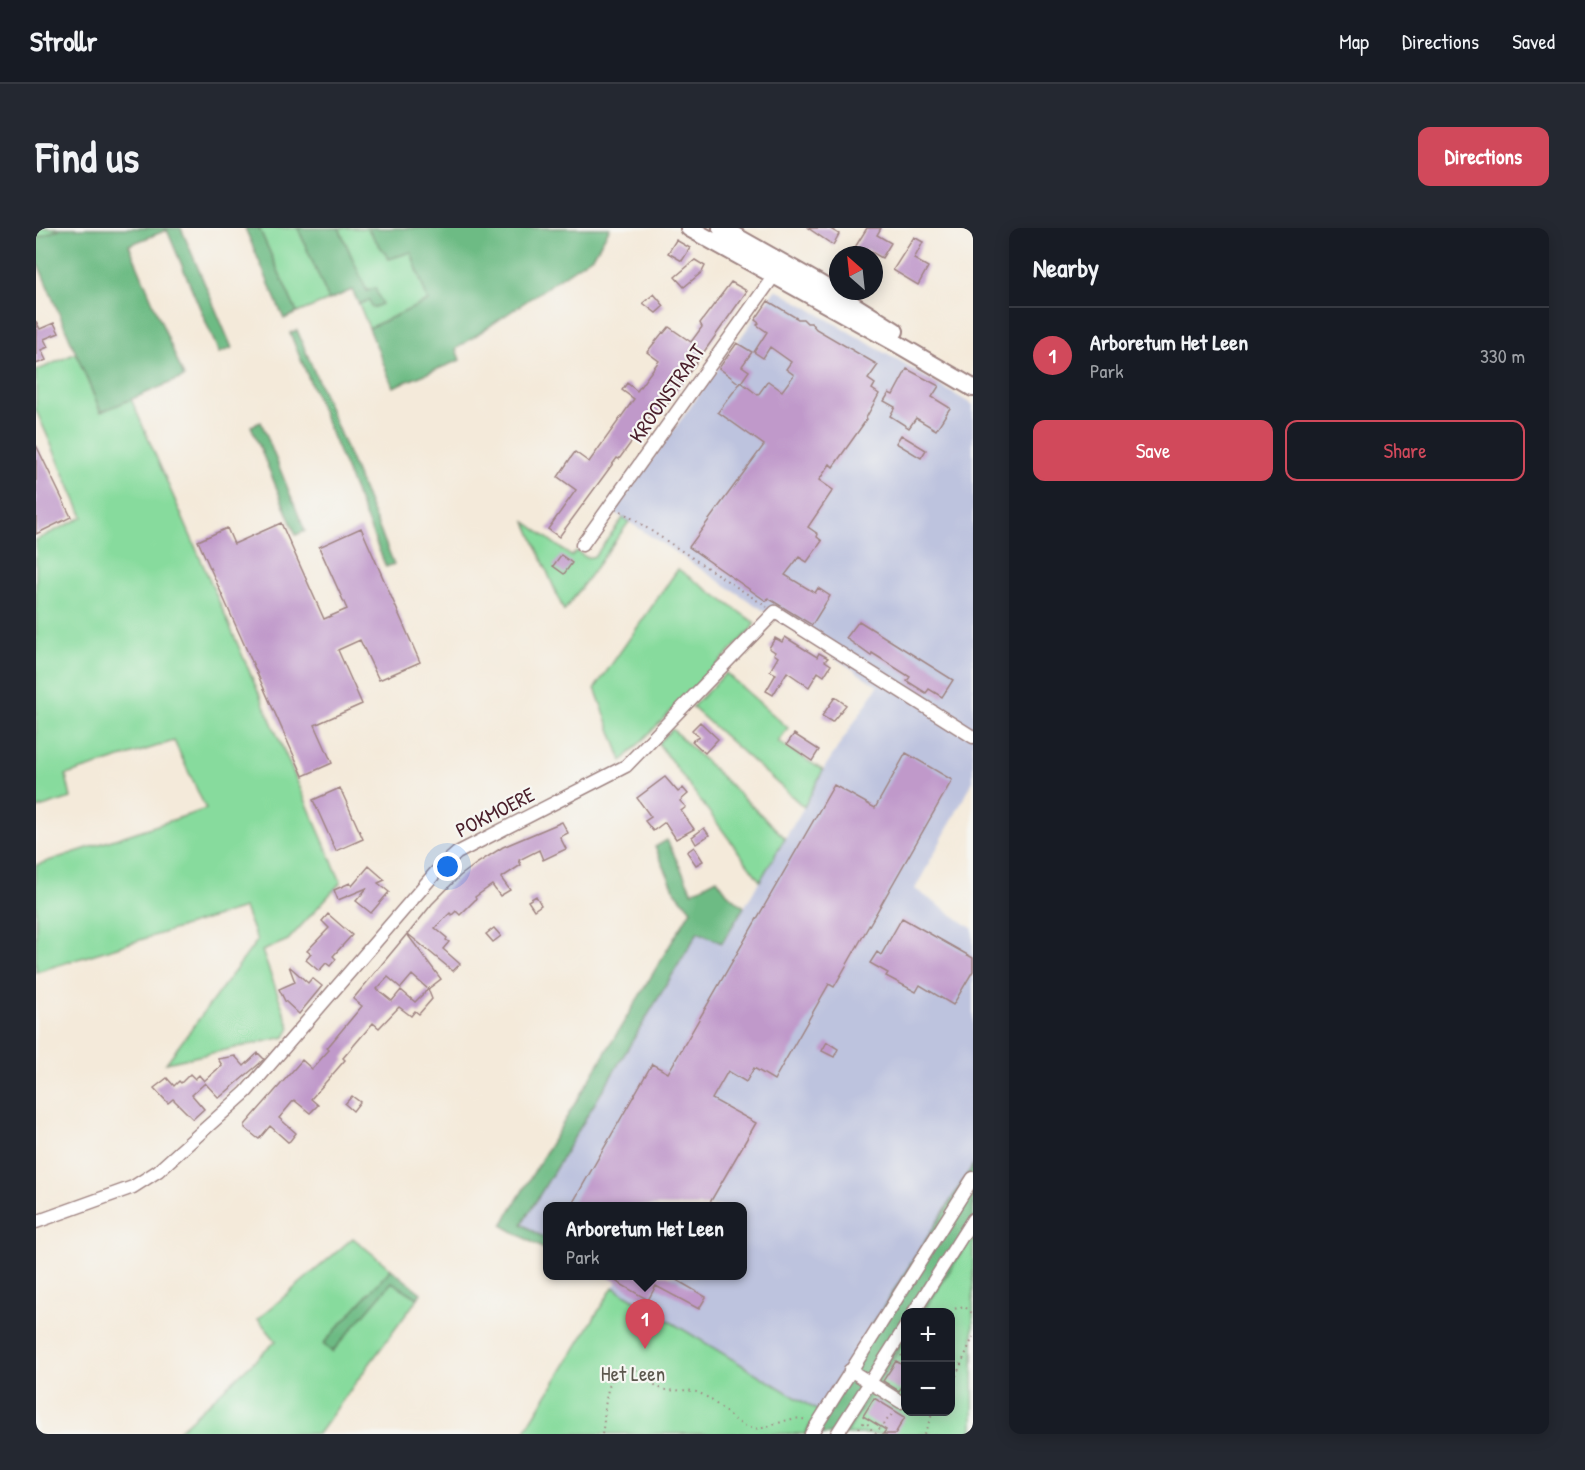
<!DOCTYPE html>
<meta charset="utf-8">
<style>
:root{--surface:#171b24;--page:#242831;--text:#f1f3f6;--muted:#9ea1a6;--line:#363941;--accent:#d1495b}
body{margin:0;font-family:"Patrick Hand",sans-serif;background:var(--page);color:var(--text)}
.controls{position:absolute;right:18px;bottom:18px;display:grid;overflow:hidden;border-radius:12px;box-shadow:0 3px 15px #0003}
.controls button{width:54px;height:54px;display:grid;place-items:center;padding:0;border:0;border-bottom:2px solid var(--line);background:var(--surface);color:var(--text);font:30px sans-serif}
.compass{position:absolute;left:793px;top:18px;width:54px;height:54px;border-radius:50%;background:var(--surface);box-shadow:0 3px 15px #0003;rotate:333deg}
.you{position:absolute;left:412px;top:639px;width:21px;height:21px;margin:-15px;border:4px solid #fff;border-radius:50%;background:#1a73e8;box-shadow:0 0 0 9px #1a73e833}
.badge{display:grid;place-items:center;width:39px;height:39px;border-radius:50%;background:var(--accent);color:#fff;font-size:20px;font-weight:700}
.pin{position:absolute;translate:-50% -50px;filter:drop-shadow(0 2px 3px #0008)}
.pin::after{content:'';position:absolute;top:32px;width:21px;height:18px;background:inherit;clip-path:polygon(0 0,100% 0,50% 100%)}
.popup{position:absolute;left:507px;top:974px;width:204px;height:78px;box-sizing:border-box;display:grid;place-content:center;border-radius:12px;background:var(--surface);filter:drop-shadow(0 2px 4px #0005);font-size:20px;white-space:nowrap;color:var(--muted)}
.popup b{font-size:22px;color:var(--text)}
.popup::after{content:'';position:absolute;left:50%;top:100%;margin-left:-12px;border:12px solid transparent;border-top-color:var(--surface)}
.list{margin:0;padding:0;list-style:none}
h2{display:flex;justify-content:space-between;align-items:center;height:78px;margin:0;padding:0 24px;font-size:26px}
h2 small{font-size:20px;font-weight:400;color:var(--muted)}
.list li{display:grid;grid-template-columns:39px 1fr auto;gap:18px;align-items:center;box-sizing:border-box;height:96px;padding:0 24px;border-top:2px solid var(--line)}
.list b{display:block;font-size:22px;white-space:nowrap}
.list p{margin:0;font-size:20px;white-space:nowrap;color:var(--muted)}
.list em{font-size:20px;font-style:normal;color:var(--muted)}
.actions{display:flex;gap:12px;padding:18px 24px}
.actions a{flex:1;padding:14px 0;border:2px solid var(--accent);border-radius:12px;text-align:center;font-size:21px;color:var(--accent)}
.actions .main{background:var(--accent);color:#fff}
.map{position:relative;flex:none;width:937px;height:1206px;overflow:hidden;border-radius:12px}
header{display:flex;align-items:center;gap:36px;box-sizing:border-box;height:84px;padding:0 30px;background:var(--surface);border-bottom:2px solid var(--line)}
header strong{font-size:28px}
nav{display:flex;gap:33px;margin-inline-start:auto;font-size:21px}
.intro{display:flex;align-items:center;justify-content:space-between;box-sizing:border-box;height:144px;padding:0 36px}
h1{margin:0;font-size:42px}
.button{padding:15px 27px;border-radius:12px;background:var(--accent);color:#fff;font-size:21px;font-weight:700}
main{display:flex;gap:36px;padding:0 36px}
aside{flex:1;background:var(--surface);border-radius:12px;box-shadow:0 3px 15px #0003}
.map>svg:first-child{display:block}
.industrial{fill:#bdc3de}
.green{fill:#87db9d;stroke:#687d64;stroke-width:1.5;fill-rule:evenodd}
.forest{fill:#6dbb84;stroke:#5c6d58;stroke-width:1.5}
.building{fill:#c099ca}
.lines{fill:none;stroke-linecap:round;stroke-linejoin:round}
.minor-casing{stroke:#9f8482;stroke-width:15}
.major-casing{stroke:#9f8482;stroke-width:20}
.path{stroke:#9f8482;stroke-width:2;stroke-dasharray:1.5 4.5;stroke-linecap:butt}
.minor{stroke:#fff;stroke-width:12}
.major{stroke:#fff;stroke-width:16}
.labels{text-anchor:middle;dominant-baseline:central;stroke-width:4.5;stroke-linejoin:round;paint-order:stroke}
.street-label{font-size:21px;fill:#4a1f2b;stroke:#f6f6f2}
.park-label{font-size:21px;fill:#5c574d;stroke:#f6f6f2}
</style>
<header>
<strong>Strollr</strong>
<nav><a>Map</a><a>Directions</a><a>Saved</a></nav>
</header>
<div class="intro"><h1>Find us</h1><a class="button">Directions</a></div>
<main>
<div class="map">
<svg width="937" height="1206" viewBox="0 0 937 1206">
<rect width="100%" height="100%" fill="#f6f6f2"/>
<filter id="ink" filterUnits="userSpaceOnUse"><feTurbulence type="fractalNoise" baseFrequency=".0167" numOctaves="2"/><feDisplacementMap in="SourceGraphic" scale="12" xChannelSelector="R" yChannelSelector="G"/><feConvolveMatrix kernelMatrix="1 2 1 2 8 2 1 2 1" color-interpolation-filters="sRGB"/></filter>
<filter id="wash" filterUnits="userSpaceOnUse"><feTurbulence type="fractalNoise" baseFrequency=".008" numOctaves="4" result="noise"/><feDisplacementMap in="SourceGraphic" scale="24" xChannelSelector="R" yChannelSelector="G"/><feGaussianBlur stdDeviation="1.35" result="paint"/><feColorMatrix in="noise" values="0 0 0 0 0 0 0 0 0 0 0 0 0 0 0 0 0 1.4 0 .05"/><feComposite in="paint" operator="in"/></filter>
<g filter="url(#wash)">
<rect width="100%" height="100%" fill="#f4eada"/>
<path class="industrial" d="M740,61l197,116v376l-58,108 58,40v236l-155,247 -205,-125 4,-5 -11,-6h136v-70h-194l-1,34 -25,-15 176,-293 25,11 81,-136 19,-37 55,-84 -264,-174z"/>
<path class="green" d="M0,0h25l-25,11z
M223,0h39l31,72 -32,13z
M303,0h28l44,23 17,50 -59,27 -10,-24 10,-4 -2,-8z
M40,125l24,58 31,-12 210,483 -53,58 -26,11 28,77 -5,9 -119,26 91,-122 -13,-33 -208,64v-107l170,-56 -32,-68 -108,34 5,23 -35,11v-269l47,-23 -47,-107v-39z
M587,290l6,4 -65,89 -38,-89 45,34 6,-5c7,6 10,8 18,5z
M642,341l77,54 -5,8 -128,130 -27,-73z
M690,445l62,55 -10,14 45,28 -19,37 -112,-100z
M636,501l113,109 -25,43 -102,-138z
M937,937v269h-450l90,-147 205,124zM870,1084h45v100h-45z
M317,1010l38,31 -68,75 9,8 60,-70 26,16 -100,136h-143l101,-93 -18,-22z"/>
<path class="forest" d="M25,0h120l51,120 -13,5 -52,-123 -38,15 55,132 -83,35 -65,-153v-20z
M209,0h14l38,85 -13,6z
M262,0h41l28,63 8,-3 7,16 -10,4 -3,-8 -10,4 -7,-14 -23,10z
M331,0h135v3l7,-3h101l-16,27 -138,94 4,11 -67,27 -24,-59 59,-27 -17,-49 -22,7z
M261,102l97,234 -8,3 -96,-234z
M225,194l44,109 -9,4 -45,-109z
M631,612l25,52 25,-13 10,14 17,14 -22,36 -24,-11 -176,292 25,16v11l-45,-26 189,-315 -16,-19 -20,-44z
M937,937v70l-50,77h-17l-1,28 -59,94h-41z
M355,1041l30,24 -3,5 -26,-16 -60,70 -9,-8z"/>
<g id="blocks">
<path class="building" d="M772,0h21l10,6 -6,11z
M831,0h14l-4,7 14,8 -9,15 -16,-9 -3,5 -9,-5z
M878,9l9,5 -9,17 14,8 -10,18 -25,-15z
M640,12l14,8 -8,13 -14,-8z
M659,32l10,6 -3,6 -18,15 -9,-10z
M695,54l16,9 -82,116 -7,7 -4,-3 -35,48 -2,-1 -58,79 -11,-8 28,-39 -18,-13 12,-18 5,-7 14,10 45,-63 -12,-9 5,-7 10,8 22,-30 -12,-9 16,-20 1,1 5,-6 22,15 11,-15 -2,-4z
M618,66l10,12 -8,7 -13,-10z
M732,73l30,18h5l4,4h4l5,6 62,36 -10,14 7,5 -3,5 7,5 -13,24 1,1 -34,48 -3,-3 -11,16 14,10 -25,37 10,7 -1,3 5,4 -15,21 -8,-5 -14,18 30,18 3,-5 12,8 -18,29 -44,-27 -2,3 -77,-54 75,-102 -46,-33 23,-30 17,13 10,-14 14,10 12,-16 -8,-6 5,-7 -21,-15 -7,11 -9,-6 13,-20 -10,-7 2,-2 -4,-3z
M0,93l4,8 14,-6 5,10 -15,6 4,8 -7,3 5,10 -10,4z
M701,115l15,9 -10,14 7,5 -9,13 -21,-16z
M871,141l32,17 -7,11 18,11 -14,22 -20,-12 -7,10 -19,-12 5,-9 -11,-6 5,-8 4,2z
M865,207l25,15 -5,8 -25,-15z
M0,217l35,72 -35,17z
M245,295l43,96 23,-10 -28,-62 42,-19 59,134 -41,18 -19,-40 -22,10 24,54 -47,21 17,38 -29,13 -105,-235 29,-13 7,16z
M525,327l11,8 -8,11 -11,-8z
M823,393l94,59 -11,17 -13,-8 -3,4 -19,-12 3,-4 -38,-24 -1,3 -25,-18z
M749,409l32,20 2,-4 9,5 -3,3 6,4 -7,11 -6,-4 -9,15 -22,-15 -14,23 -7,-4 10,-17 -6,-3 8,-14 -4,-3 1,-2 -6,-4 6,-10 7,4z
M799,469l11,8 -14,17 -10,-6z
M664,494l18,17 -13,14 -13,-12 7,-4 -7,-7z
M758,506l25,16 -7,11 -25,-17z
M870,525l46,27 -118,207 -5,-3 -55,96 -20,-12 -8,14 -18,-11 -16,28 44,24 -48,83h-137l81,-142 16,9 166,-288 41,23z
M629,549l13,15 5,-4 5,6 -8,7 6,6 -5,4 13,18 -18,10 -11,-17 -12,9 -8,-10 6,-4 -14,-19z
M304,560l23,51 -27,12 -23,-51z
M526,594l6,11 -8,4 6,12 -23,11 -4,-10 -20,10 2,5 -20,13 9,12 -10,6 -8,-11 -17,12 1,2 -16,16 -4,-4 -4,4 -2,-2 -15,15 12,10 -1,2 3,2 -6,7 17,15 -7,7 -45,-37 24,-30 28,-28 16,-12 27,-17z
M668,600l5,7 -13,9 -4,-7z
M658,619l9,14 -7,4 -9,-13z
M333,638l16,14 -7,3 11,9 -18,21 -15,-12 11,-13 -29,12 -4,-10 16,-7 2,3z
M500,668l5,9 -7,5 -6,-9z
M292,686l24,21 -19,21 3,3 -6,7 -4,-3 -7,8 -13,-11 5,-6 -4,-3 22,-23 -7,-7z
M866,690l71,40v13l-20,34 -33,-20 -4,7 -30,-16 2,-3 -18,-10 7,-11 4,3z
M458,700l7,8 -8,6 -7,-8z
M371,706l34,45 -13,10 -16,-14 -11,13 -13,-11 -11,12 15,12 9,-11 14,12 13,-13 4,10 -13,15 -4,-3 -4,5 -12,-9 -20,21 -6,-5 -30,35 2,2 -34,39 7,6 -8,8 -16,-13 -15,18 17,15 -6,8 -2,1 -18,-16 -11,13 -3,-2 -11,-9v-3l57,-65 10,9 17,-19 -2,-2 35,-42 -9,-7z
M253,738l19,17 4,-5 10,8 -23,28 -14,-13 -6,-12 16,-7z
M791,814l11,7 -4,8 -12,-6z
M222,825l6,6 -5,5 -40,34 -14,-15 -13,12 12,14 -11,10 -20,-20 -5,4 -14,-15 13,-10 7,8 5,-5 2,2 9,-9 5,5 4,-4 5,6 18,-16 -4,-6 17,-3 9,10z
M316,868l8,6 -7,9 -8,-7z
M569,1047h63l38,22 -7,12 -43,-23 -8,14z
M860,1133l10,6v14l-7,10 -16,-10z
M838,1170l31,19 -10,17h-12l3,-4 -23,-14z"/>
</g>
</g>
<g filter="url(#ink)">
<use href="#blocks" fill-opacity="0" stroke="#9f8482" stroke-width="1.5"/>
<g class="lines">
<defs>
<path id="minor" d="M546,317l196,-275
M0,994l97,-35 25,-16 88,-79 190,-220 21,-19 169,-87 149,-154 198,125
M878,1084l59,-93
M814,1142l51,32
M775,1206l162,-256
M801,1206l69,-108"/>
<path id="major" d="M653,0l207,115 77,45
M685,0l99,56 75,47"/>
</defs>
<use href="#minor" class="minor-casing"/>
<use href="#major" class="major-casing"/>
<path class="path" d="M585,283l146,96
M915,1085l3,-4 10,-3 9,8
M865,1127l5,8
M915,1159l22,-50
M566,1206c5,-21 -1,-60 26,-66 14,0 19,13 30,19 13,7 28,0 41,6 19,8 29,26 49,34 21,7 38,-14 58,-7
M822,1206l2,-9 5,-3 5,4 3,8
M839,1206l19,-22
M888,1206l9,-22"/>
<use href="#minor" class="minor"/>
<use href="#major" class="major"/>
</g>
</g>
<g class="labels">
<g class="street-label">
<text transform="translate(631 165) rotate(-55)">KROONSTRAAT</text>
<text transform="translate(459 584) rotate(-27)">POKMOERE</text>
</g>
<g class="park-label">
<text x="597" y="1145">Het Leen</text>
</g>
</g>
</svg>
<div class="controls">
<button>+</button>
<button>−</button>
</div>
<svg class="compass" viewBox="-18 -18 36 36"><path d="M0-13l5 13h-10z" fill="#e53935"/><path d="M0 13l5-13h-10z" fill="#9ea1a6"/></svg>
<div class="you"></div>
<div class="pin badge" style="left:609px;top:1121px">1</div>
<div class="popup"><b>Arboretum Het Leen</b>Park</div>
</div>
<aside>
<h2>Nearby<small></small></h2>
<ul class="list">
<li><span class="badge">1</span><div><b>Arboretum Het Leen</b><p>Park</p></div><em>330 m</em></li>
</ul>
<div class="actions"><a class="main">Save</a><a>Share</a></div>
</aside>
</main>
